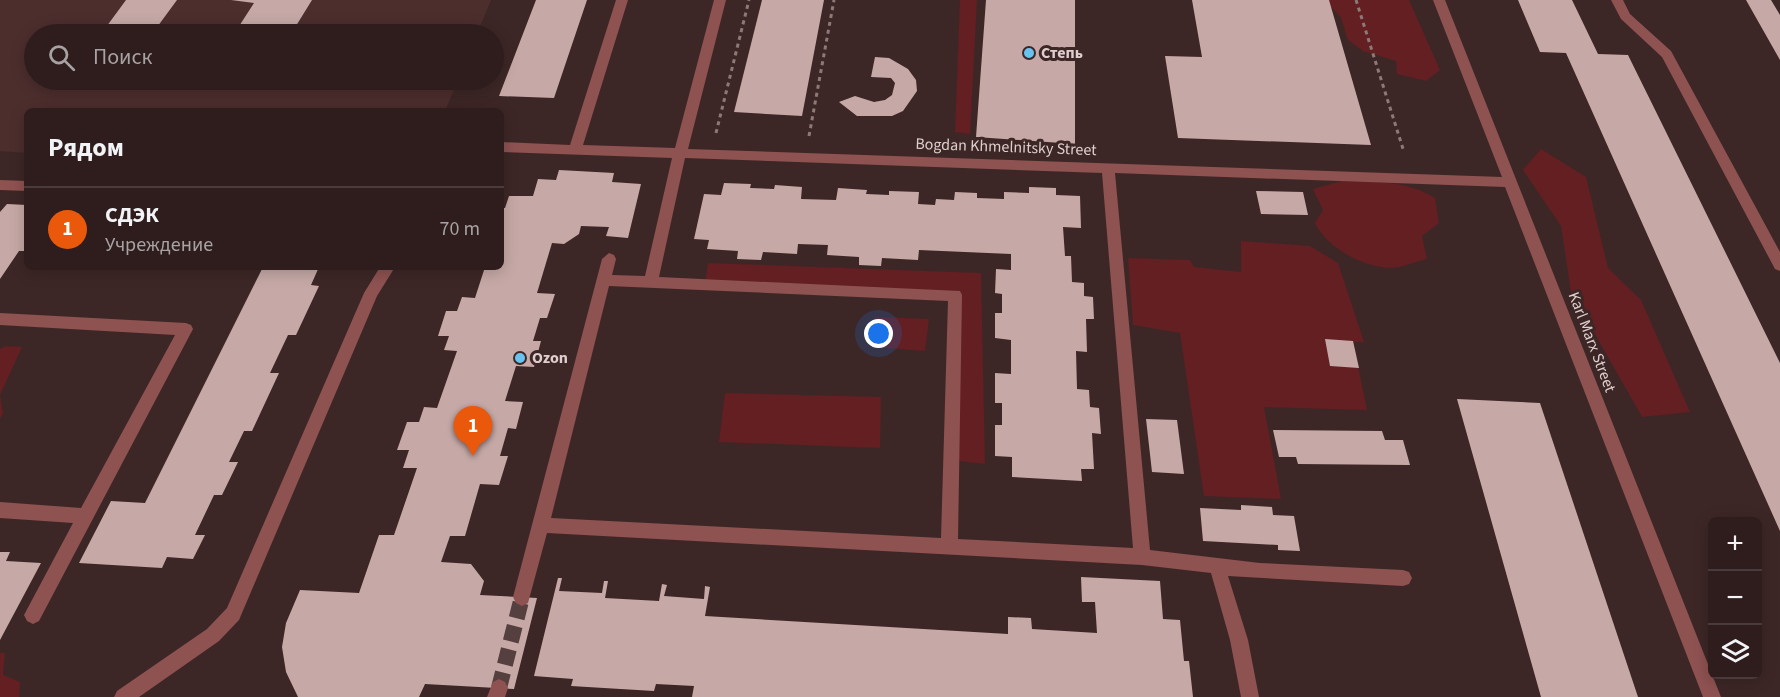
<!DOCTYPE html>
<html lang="ru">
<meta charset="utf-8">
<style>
:root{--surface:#2e1d1c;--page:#3a2a29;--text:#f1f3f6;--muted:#a7a2a3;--line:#493b3b;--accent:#ea580c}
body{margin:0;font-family:"Source Sans 3",sans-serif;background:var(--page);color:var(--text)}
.controls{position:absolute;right:18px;bottom:18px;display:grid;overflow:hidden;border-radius:9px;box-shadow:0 3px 15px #0003}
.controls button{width:54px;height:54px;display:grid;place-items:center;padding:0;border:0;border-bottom:2px solid var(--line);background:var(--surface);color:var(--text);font:30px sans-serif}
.you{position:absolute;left:879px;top:334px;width:21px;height:21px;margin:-15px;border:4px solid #fff;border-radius:50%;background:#1a73e8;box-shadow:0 0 0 9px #1a73e833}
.badge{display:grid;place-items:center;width:39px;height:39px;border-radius:50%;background:var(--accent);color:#fff;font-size:20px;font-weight:700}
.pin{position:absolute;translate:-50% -50px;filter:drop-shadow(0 2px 3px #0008)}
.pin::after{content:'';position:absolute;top:32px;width:21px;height:18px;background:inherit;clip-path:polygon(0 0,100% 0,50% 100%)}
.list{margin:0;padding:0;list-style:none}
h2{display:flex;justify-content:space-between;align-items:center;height:78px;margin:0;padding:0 24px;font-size:26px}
h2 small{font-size:20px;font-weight:400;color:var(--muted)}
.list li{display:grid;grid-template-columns:39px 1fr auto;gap:18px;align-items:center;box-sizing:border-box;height:84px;padding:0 24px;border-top:2px solid var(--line)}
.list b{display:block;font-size:22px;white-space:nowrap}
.list p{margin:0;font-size:20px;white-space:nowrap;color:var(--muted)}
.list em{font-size:20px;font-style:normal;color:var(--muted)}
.icon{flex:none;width:33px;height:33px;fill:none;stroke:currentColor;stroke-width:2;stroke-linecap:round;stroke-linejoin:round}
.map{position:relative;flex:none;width:1780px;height:697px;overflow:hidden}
.search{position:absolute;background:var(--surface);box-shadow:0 3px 15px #0003;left:24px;top:24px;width:480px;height:66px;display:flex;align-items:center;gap:15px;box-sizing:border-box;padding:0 21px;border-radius:33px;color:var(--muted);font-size:22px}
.panel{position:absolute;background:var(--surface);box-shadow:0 3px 15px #0003;left:24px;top:108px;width:480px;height:162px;border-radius:9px}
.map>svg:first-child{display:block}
.built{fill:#4c2e2d}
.green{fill:#631f21}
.building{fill:#c6a9a7}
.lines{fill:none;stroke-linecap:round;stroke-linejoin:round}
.minor-tunnel{stroke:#55403f;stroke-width:16;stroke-dasharray:16 8;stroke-linecap:butt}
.path{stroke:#8c7a79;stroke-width:3;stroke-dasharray:4 4;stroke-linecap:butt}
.minor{fill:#8e5251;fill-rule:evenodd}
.poi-dot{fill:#69c3f1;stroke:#3d2726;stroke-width:2}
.labels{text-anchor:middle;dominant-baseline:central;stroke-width:6;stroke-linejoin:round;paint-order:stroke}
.poi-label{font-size:16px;font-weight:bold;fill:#decfce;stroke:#3d2726;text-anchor:start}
.street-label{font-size:16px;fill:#decfce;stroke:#3d2726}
</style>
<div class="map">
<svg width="1780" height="697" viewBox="0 0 1780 697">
<rect width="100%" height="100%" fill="#3d2726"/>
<path class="built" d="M0,0h491l-14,34h-443v46h424l-13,31h-418v42l-27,-2z"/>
<path class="green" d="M960,0h17l-7,134 -15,-2z
M1325,0h84l31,70 -14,11 -29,-7 -1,-13 -33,-10 -15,-11 -7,-22z
M1541,149l45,28 22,91 33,32 49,112 -48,5 -71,-125 -10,-66 -38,-56z
M1342,181c34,1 64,-1 93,17l4,25 -17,13 5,23c-9,2 -19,6 -28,8 -29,5 -72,-18 -84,-44l8,-13 -10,-21z
M1241,241l69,5 28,17 26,79h-11l14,68 -103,-3 17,92 -77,-3 -24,-163 -47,-8 -5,-67 62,2 4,7 47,5z
M708,263l273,10 4,191 -34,-4 4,-165 -250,-11z
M875,317l54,2 -4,32 -53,-4z
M6,346l16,1 -22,48 3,18 -3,6v-70z
M725,393l156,4 -1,51 -161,-6z
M0,653h5l-2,22 17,7 -1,15h-19z"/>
<path class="building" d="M126,0h51l-25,34h-51z
M231,0h81l-21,34h-57l20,-31z
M536,0h51l-33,98 -55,-2z
M762,0h62l-22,116 -68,-4z
M986,0h89v144l-99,-7z
M1192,0h137l42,145 -193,-7 -13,-82 37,1z
M1518,0h54l26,54 30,1 152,308v168l-214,-478 -26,-1z
M1746,0h25l9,15v45z
M875,57l14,1 19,11 8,11 1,11 -14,20 -11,5h-35l-18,-14 16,-6 19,6 11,-2 7,-5 3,-12 -4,-5 -20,-1z
M559,170l55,3 -2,9 29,2 -13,54 -22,-2 3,-9 -28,-1 -2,8 -15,10 -12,-1 -15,50 18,1 -8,24h-7l-7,23h8l-7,26 -18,-1 -11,35 18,1 -7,27 -8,-1 -8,28h8l-9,29 -19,-1 -15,52h-15l-9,26 30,2 13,17 -4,14 57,3 -23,91 -89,-5 -6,13h-121l-12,-25 -4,-25 4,-24 14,-33 59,3 20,-58h15l23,-67h-14l6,-18h-12l10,-28h12l5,-15 13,1 20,-57 -13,-1 5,-14h-11l8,-25h11l5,-14 13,1 10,-31h16v-59h4l4,-12h24l5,-17 18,1z
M724,183l27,1 -1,4 24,1 1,-4 27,2 -1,12 35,1 2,-12 29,2 -1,4 23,1v-4l30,1 -1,12 17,1 1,-6 18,1 1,-8 22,1v5l27,1v-7l25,1v-6l27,1v7l24,1 1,32 -18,-1 2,29h6l1,26 12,1v13l9,1 1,22h-8l1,33 -11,-1 1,38 12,1 1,17 9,1 2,26 -9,-1 2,36h-13l1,12 -70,-4v-20l-17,-1v-31h7v-22h-7v-30l16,1v-34l-16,-2v-25h7v-19l-7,-1 1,-24 15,1v-16l-92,-4 -1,10 -36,-2 -1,8 -22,-1v-8l-32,-2 1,-10 -30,-1 -1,10 -34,-2 -2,8 -24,-1 1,-8 -31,-2 2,-9 -15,-1 10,-45 17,1z
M1256,191l47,1 5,23 -47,-1z
M7,204l20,1v46h-8l-19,28v-67z
M263,267h56l-8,18 8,1 -23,49h-8l-18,38h9l-27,58h-8l-15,31h9l-16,33h-8l-19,40h10l-12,24 -26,-2 -5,11 -83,-5 32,-62 34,2z
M1325,339l28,2 6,27 -29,-2z
M1457,399l83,4 98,294h-97z
M1146,419l31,1 7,54 -32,-2z
M1273,430l109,1 3,9h18l7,25 -112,-1 -2,-7h-17z
M1241,505l31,2 1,8 21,1 6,35 -22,-1v-5l-75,-4 -3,-33 41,2z
M0,552h10l-4,9 35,2 -41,77z
M1081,577l79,4 3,38 17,1 4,41h5l4,36h-501l2,-11 -38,-2 -2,7 -83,-5 2,-7 -39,-3 24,-98h4l-3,13 43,2 2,-12h4l-3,17 54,3 3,-17 5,1 -3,11 40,3 1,-13 5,1 -5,29 303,18v-17l23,1 1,11 65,4 -2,-31h-13z"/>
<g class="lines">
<path class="minor-tunnel" d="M499,688l23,-91"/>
<path class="path" d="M1356,0l48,152
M716,133l33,-133
M809,136l25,-136"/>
<path class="minor" d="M616,0h12l-45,145 92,3 39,-148h12l-38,149 814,28 -69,-177h12l276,697h-18l-198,-510 -390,-14 35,377 110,13 143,7 6,2 3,6 -3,6 -6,2 -175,-10 20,64 11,57h-18l-11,-57 -19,-67 -69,-8 -595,-32 -19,70 -6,3 -6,-3 -3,-6 89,-338 7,-6 5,2 2,4 -4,16 33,1 27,-118 -171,-6v-10l69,3zM685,158l417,15 31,375 -175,-9 4,-244 -2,-4 -301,-14zM609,286l339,15 -7,237 -390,-20z
M1611,0h12l7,14 41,37 109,201v19l-5,-2 -113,-212 -41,-38z
M0,180l27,1v10l-27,-1z
M380,267h15l-18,29 -138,324 -20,21 -80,56h-25l3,-6 90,-62 20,-21 137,-315z
M0,313l186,10 5,2 2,4 -154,292 -6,3 -6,-3 -3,-6 49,-92 -73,-5v-16l81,6 94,-173 -175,-10z
M499,679l6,3 3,6 -3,9h-18l6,-15z"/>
</g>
<g class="poi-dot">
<circle cx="1029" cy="53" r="6"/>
<circle cx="520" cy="358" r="6"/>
</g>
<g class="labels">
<g class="poi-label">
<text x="1041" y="53">Степь</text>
<text x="532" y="358">Ozon</text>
</g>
<g class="street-label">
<text transform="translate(1006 147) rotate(2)">Bogdan Khmelnitsky Street</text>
<text transform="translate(1592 342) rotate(69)">Karl Marx Street</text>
</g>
</g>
</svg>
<div class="controls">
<button>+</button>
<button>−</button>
<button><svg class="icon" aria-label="layers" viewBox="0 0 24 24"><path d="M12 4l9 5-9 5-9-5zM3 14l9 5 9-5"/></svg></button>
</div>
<div class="you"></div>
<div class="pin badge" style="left:473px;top:456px">1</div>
<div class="search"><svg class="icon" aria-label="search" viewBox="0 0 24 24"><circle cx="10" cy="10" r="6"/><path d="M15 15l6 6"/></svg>Поиск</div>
<section class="panel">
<h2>Рядом<small></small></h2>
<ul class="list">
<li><span class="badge">1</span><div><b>СДЭК</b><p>Учреждение</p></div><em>70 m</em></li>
</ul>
</section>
</div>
